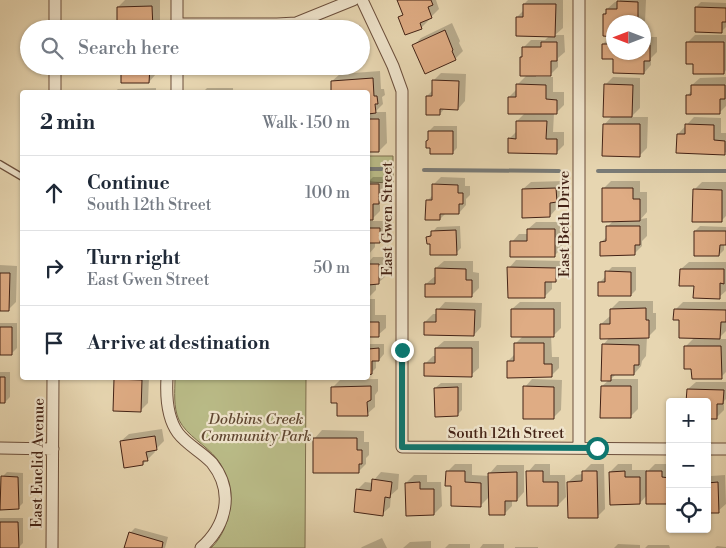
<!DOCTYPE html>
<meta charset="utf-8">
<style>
:root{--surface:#fff;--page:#f6f6f7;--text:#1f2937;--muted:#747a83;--line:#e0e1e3}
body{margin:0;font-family:"Libre Bodoni",serif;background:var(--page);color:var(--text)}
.controls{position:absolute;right:15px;bottom:15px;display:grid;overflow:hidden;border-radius:5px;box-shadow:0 1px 4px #0004}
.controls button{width:45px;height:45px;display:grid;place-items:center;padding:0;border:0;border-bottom:1px solid var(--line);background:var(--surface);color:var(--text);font:25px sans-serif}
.compass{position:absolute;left:606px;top:15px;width:45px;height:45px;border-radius:50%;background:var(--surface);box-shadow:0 1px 4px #0004;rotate:270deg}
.stop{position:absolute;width:15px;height:15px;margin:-11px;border:4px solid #0f766e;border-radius:50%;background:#fff}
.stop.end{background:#0f766e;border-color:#fff;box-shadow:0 1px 5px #0008}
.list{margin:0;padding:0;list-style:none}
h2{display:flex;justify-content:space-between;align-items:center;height:65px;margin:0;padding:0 20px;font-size:21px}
h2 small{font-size:16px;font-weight:400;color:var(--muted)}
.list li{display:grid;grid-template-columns:32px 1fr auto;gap:15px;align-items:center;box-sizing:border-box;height:75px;padding:0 20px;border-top:1px solid var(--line)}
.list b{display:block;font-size:19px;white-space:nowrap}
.list p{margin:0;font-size:16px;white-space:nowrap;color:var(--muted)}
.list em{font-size:16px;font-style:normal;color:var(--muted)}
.icon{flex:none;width:28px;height:28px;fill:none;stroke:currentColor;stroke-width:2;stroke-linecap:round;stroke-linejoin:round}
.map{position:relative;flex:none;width:726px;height:548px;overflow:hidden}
.search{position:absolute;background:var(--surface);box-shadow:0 1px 4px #0004;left:20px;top:20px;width:350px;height:55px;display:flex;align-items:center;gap:12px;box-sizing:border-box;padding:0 18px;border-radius:28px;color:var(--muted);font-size:19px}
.panel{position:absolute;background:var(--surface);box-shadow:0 1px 4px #0004;left:20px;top:90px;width:350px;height:290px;border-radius:5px}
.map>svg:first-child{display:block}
.green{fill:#babc88;stroke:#7e6f4e}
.shadow{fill:#0003}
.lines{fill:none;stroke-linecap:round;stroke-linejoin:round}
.stream{stroke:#797b77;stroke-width:4}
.building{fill:#dfac84;stroke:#432215}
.service-casing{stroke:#6c4f3c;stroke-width:8}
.minor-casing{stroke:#6c4f3c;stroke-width:13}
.service{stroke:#efe4cc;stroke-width:5.5}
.minor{stroke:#efe4cc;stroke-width:11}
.route{stroke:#0f766e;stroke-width:6}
.labels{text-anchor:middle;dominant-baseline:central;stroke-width:4.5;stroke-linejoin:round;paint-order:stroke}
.street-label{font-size:15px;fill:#432215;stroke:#efe4cc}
.park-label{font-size:15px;font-style:italic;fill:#614832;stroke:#efe4cc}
</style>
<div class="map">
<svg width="726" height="548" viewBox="0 0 726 548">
<rect width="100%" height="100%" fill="#e7d6b1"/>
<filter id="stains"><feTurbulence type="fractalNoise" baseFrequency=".004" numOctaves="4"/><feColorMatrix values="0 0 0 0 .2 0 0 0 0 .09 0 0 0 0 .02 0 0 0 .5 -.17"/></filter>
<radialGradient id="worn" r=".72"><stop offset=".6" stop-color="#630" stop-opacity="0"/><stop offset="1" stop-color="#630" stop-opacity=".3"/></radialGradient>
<path class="green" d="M368,156h25v27l-25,-1z
M175,378h131l-1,170h-94c23,-22 25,-64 6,-89 -12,-15 -30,-23 -38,-39 -6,-13 -4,-29 -4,-42z"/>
<path class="shadow" d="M125,0h35v29h-42v-22z
M398,0h38l3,9 -8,8 -3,1 1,2 -8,8 -22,-10 5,-4z
M528,0h35v28l-8,7h9l1,17 -7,6v9l-8,8h-14v2h17v15h11v13l-8,8h-2l-1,19h11v13l-8,8 -47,-14 8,-8v-10l9,-9 -17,-15 8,-8v-4l10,-10 -6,-18 2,-2v-7l8,-8h14l5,-5 -33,-18 7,-7v-6z
M620,0h26l-1,22 -1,2v-2h-30v30h30v-15h13v15l-6,6v7l-7,8 -30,-15 -11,-14 9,-9 -8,-21 3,-3v-2l8,-7h4z
M701,2l25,1v24l-4,4 -26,-24z
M452,23l8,18 -1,2 4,8 -8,8 -42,-13 8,-8z
M360,25l7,26 -6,6v-28h-15z
M695,35h31v35l-2,3 -30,-10 -7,-20z
M123,66h34l-1,8 -7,8z
M208,66h33l-6,6z
M380,71l1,18h3l1,6 -3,2 1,7 -8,8h11l1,31 -8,8h-11v-59h-35l-1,-11 8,-7z
M441,73l25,1 -1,27 -7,8 -13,-1 -5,6 -13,-18 6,-6v-9z
M613,77l27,1v30l-9,9h17l-1,31 -7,7 -36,-30 9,-10 -8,-30z
M726,77v29l-7,7 -32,-17 5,-6v-5l8,-7z
M156,88v4h-42l4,-3z
M207,88h26v4h-30z
M694,117l27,1v15h5v19l-2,1 -46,-19z
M434,126h23v22l-5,5 -23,-22z
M373,177h13v18l-6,7v9l-10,10h17l1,13 -8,8h-5v5l-7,8v-73z
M441,177l24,1v8h5v9l-4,4v6l-7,8h-13l-6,6 -13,-18 6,-6v-10z
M564,181v12l-7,7v8l-7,8 -27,-27 8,-7z
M611,181h29v11h7v20l-6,7 6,-1v18l-5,5v5l-8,8 -33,-12 6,-5v-10l7,-7 -11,-31z
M702,182h24v34l-5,5 -27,-31z
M536,222h26v26l-8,8 -42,-14 7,-8h9v-5z
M460,226l1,22 -5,5 -25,-10 -3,-6 9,-10z
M700,226l26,1v16l-2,1v6l-5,5 -24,-24z
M373,257h13v19l-8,7h-2v7l-8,8v-35z
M516,260l47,1v12l-7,8h-4v8l-8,8 -35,-29z
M444,261h29v11l6,1v15l-8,8 -45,-12 8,-7h2v-9z
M689,262h37v29l-7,6 -24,-12 -14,-16z
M0,265l17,1 -1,36 -8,8 -8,-1z
M612,267h24v23l-5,5 -31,-13 5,-5h2v-5z
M368,299h7v16h11v13l-8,7h-10z
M619,301h34v12h3v16l-8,8h-1l-1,19 -4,5 -1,5 -7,8h-18l-5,5h27v30l-8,8 -28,-31 7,-6 -6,-35 7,-8 -9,-13 8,-7 2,-1v-7z
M445,302l37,1 -1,24 -7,8 -49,-13 8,-8h5v-4z
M520,302h41v26l-7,7h-3l1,22h7v11l-8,8 -43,-15 7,-7v-10l9,-9 -12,-26z
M683,302h43v29l-8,8h8v33l-5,5 -28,-10 -8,-20 10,-10 -20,-27z
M0,323h17v25l-5,5h-12z
M444,341h35v27l-8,7 -46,-11 8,-8h3v-8z
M368,344h16v10l-5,6h-3v8l-5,5h-3z
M0,372h10v25l-5,5h-5z
M117,378h32l-1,25 -8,8 -25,-31z
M378,379v12l-3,4v12l-8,7 -29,-12 -6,-14 8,-8z
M532,379l30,1 -1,30 -8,8 -28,-31z
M696,382h30v17l-2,2v9l-8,8 -9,-16 -19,-13z
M441,383h21v27l-5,5 -22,-27z
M162,429l2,12 -8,8h-2l1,3 -12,12 -22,-23 8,-7z
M322,430l42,1v11h5v13l-3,3v6l-8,8 -43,-34z
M455,464h17v11l18,1v-3l7,-8h27v27l-7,8h-5v6l-8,8 -14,-18 -10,10 -27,-21 -6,-13z
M535,464h15v11h15l1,22 -8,8 -30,-33z
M591,464h13l1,45 -8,8 -29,-35 8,-7 7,-1v-2z
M618,464h14v6h15v2l8,-8h14l1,39 -23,-8 -7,8 -30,-31z
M707,464h4v12l14,-1 1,29 -8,7 -6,1 -5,4z
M7,472l16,1v30l-5,5 -16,-31z
M381,472l18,2 -1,15 -7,6 -1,12 -8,7 -25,-24 8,-8 8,1 1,-3z
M414,475h13v7h14l1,24 -8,8 -28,-31z
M0,518h23v25l-5,5h-18z
M135,528l33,9 -3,11h-40l5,-15z
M382,538l5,10h-26l1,-1z
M431,541v7h-28l7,-6z
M449,544h21v4h-25z
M483,544h21v4h-24z
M618,544l22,1v3h-26z
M648,545h21l1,3h-25z
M717,546l9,1v1h-11z
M515,547h23v1h-23z"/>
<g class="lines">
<path class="stream" d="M368,169h14
M424,170l135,1
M598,171h128"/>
</g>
<path class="building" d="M397,0h34l2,5 -5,2 4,11 -12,5 2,6 -17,6 -7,-18 5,-2z
M617,1l21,1v20h-24v15l-11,-1v-22h3v-5h11z
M523,4h33l-1,33 -39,-1v-19h7z
M152,6l1,23h-36v-22z
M695,7l31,1v14h-4v11l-27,-1z
M445,30l8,20 -1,1 4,9 -31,14 -13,-29z
M541,42h16v19h-6v15h-31v-19h2v-10h19z
M686,42h38v32h-31v-10h-7z
M602,44h12v8h30v-8l6,1v16h-6v13l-31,-1v-14h-11z
M121,66h29l-1,17h-28z
M207,66h28v8h-28z
M373,78l1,18h3l1,8h-3l1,9 -8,1v-22h-37v-11z
M432,80l27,1 -1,29 -18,-1v6h-14v-19h6z
M516,84l30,1v14l11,1v14h-49v-17h8z
M604,84l29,1 -1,32h-29z
M691,85h34v14h-5v15h-34v-19h5z
M368,119h11v33h-11z
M516,121h31l-1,18h11v15l-49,-1v-15l8,1z
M603,124h37v33l-38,-1z
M685,124l29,1v15l11,1v14l-49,-2 1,-19h8z
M428,131h25v23h-23v-6h-4v-7l2,-1z
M368,184h11v20h-6v16h-5z
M432,184l26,1v8h5v11h-4v10h-19v6h-15l1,-20h6z
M556,188l1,14 -7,1v14l-28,1v-29z
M602,188h31v11h7v22l-38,1z
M693,189l29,1v32h-30z
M606,226h34v19h-5v10l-35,1v-14l6,-1z
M368,228h12v15h-12z
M527,229h28v28h-45v-16h17z
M456,230l1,25h-27v-11h-3l-1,-7 5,-1v-5z
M694,231h32v14h-6l-1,11h-25z
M368,264h11v20l-11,1 1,14h-1z
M507,267l49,1v14h-11v16h-37z
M435,268l31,1v11h6v17h-47v-13h10z
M680,269h44v15l-4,-1v16l-27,-1 1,-12h-15z
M605,271l26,1v24h-33v-14h7z
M0,273h10l-1,38h-9z
M368,307v15h11v15h-11z
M646,308v12h3v18l-49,1v-15h10v-15z
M436,309l39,1 -1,26 -50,-1v-13h12z
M511,309h43v28h-43z
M674,309l52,1v12h-5l-1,17 -41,-1v-18h-6z
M0,327h12v28h-12z
M514,343h30v21h8v13l-45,1v-17h7z
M602,344l37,1v20h-5v10h-23v6h-10z
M684,346h37l1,33h-30l-1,-10h-7z
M379,348v13h-7v13l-4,1v-26z
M435,348h37v29l-48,-1v-13h11z
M0,377h5v26h-5z
M114,379l28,1 -1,32 -28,-1z
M371,386v14l-4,2 1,14h-31v-13h-6v-16z
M523,386l31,1v32h-31z
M601,386h30v32h-31z
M458,387v29l-23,1 -1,-29z
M687,389l37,1 -1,14h-6v15h-10v-17h-21z
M155,436l2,14 -11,2 2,9h-5v4l-19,3 -4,-27z
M313,438h44v12h5v14h-3v9h-46z
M446,471h19v11l16,1v24l-30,-1v-20h-6z
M526,471h17v11h15v24h-31z
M582,471h15l1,47h-30l-1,-36 15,-1z
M625,471v6h15v27l-30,1 -1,-33z
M646,471h16v6l8,1v26h-24z
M517,472v29h-12v14h-16l-1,-42z
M1,476l17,1 1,32 -19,1z
M372,479l20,3 -2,16 -5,-1 -2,19 -29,-4 2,-23 15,2z
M420,482v7h14v26l-28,1 -1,-33z
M718,482l1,31h-12v-30z
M0,522h18l1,26h-19z
M129,532l34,10 -1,6h-38z"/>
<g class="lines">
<defs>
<path id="service" d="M0,164l22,13"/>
<path id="minor" d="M362,0l31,66 9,25v356l268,2
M176,24h101l19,-1 57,-23
M55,29v-29
M177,29v-29
M177,66v26
M55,92v-26
M167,378c-1,17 0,40 11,55 9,12 24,19 34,30 23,29 14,63 -11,85
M0,448l53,1
M579,448v-448
M707,449h19
M52,548l1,-170"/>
</defs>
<use href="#service" class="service-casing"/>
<use href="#minor" class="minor-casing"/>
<use href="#service" class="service"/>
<use href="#minor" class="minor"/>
</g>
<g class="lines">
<path class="route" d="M402,350v97l195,1"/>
</g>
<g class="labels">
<g class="street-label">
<text transform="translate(387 219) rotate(-90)">East Gwen Street</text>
<text transform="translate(564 224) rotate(-90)">East Beth Drive</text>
<text x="506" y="433">South 12th Street</text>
<text transform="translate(38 463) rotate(-89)">East Euclid Avenue</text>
</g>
<g class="park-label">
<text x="256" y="419">Dobbins Creek<tspan x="256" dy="17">Community Park</tspan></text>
</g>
</g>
<rect width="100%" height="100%" filter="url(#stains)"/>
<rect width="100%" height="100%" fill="url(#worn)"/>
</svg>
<div class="controls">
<button>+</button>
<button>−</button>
<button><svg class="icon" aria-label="locate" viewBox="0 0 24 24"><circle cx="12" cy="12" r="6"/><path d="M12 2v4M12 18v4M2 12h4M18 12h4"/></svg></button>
</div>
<svg class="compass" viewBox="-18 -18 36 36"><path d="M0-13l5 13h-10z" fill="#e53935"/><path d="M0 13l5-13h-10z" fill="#747a83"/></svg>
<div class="stop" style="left:597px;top:448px"></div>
<div class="stop end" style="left:402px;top:350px"></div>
<div class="search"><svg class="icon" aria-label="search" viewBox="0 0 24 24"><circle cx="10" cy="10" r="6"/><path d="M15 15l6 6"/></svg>Search here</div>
<section class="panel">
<h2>2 min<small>Walk · 150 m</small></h2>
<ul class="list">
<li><svg class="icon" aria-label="ahead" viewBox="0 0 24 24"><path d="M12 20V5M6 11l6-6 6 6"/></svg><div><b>Continue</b><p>South 12th Street</p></div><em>100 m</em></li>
<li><svg class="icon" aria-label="right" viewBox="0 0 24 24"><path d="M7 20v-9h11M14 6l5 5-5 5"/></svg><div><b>Turn right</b><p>East Gwen Street</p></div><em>50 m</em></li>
<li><svg class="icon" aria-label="arrive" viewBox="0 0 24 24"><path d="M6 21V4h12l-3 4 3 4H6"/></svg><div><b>Arrive at destination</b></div></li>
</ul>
</section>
</div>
